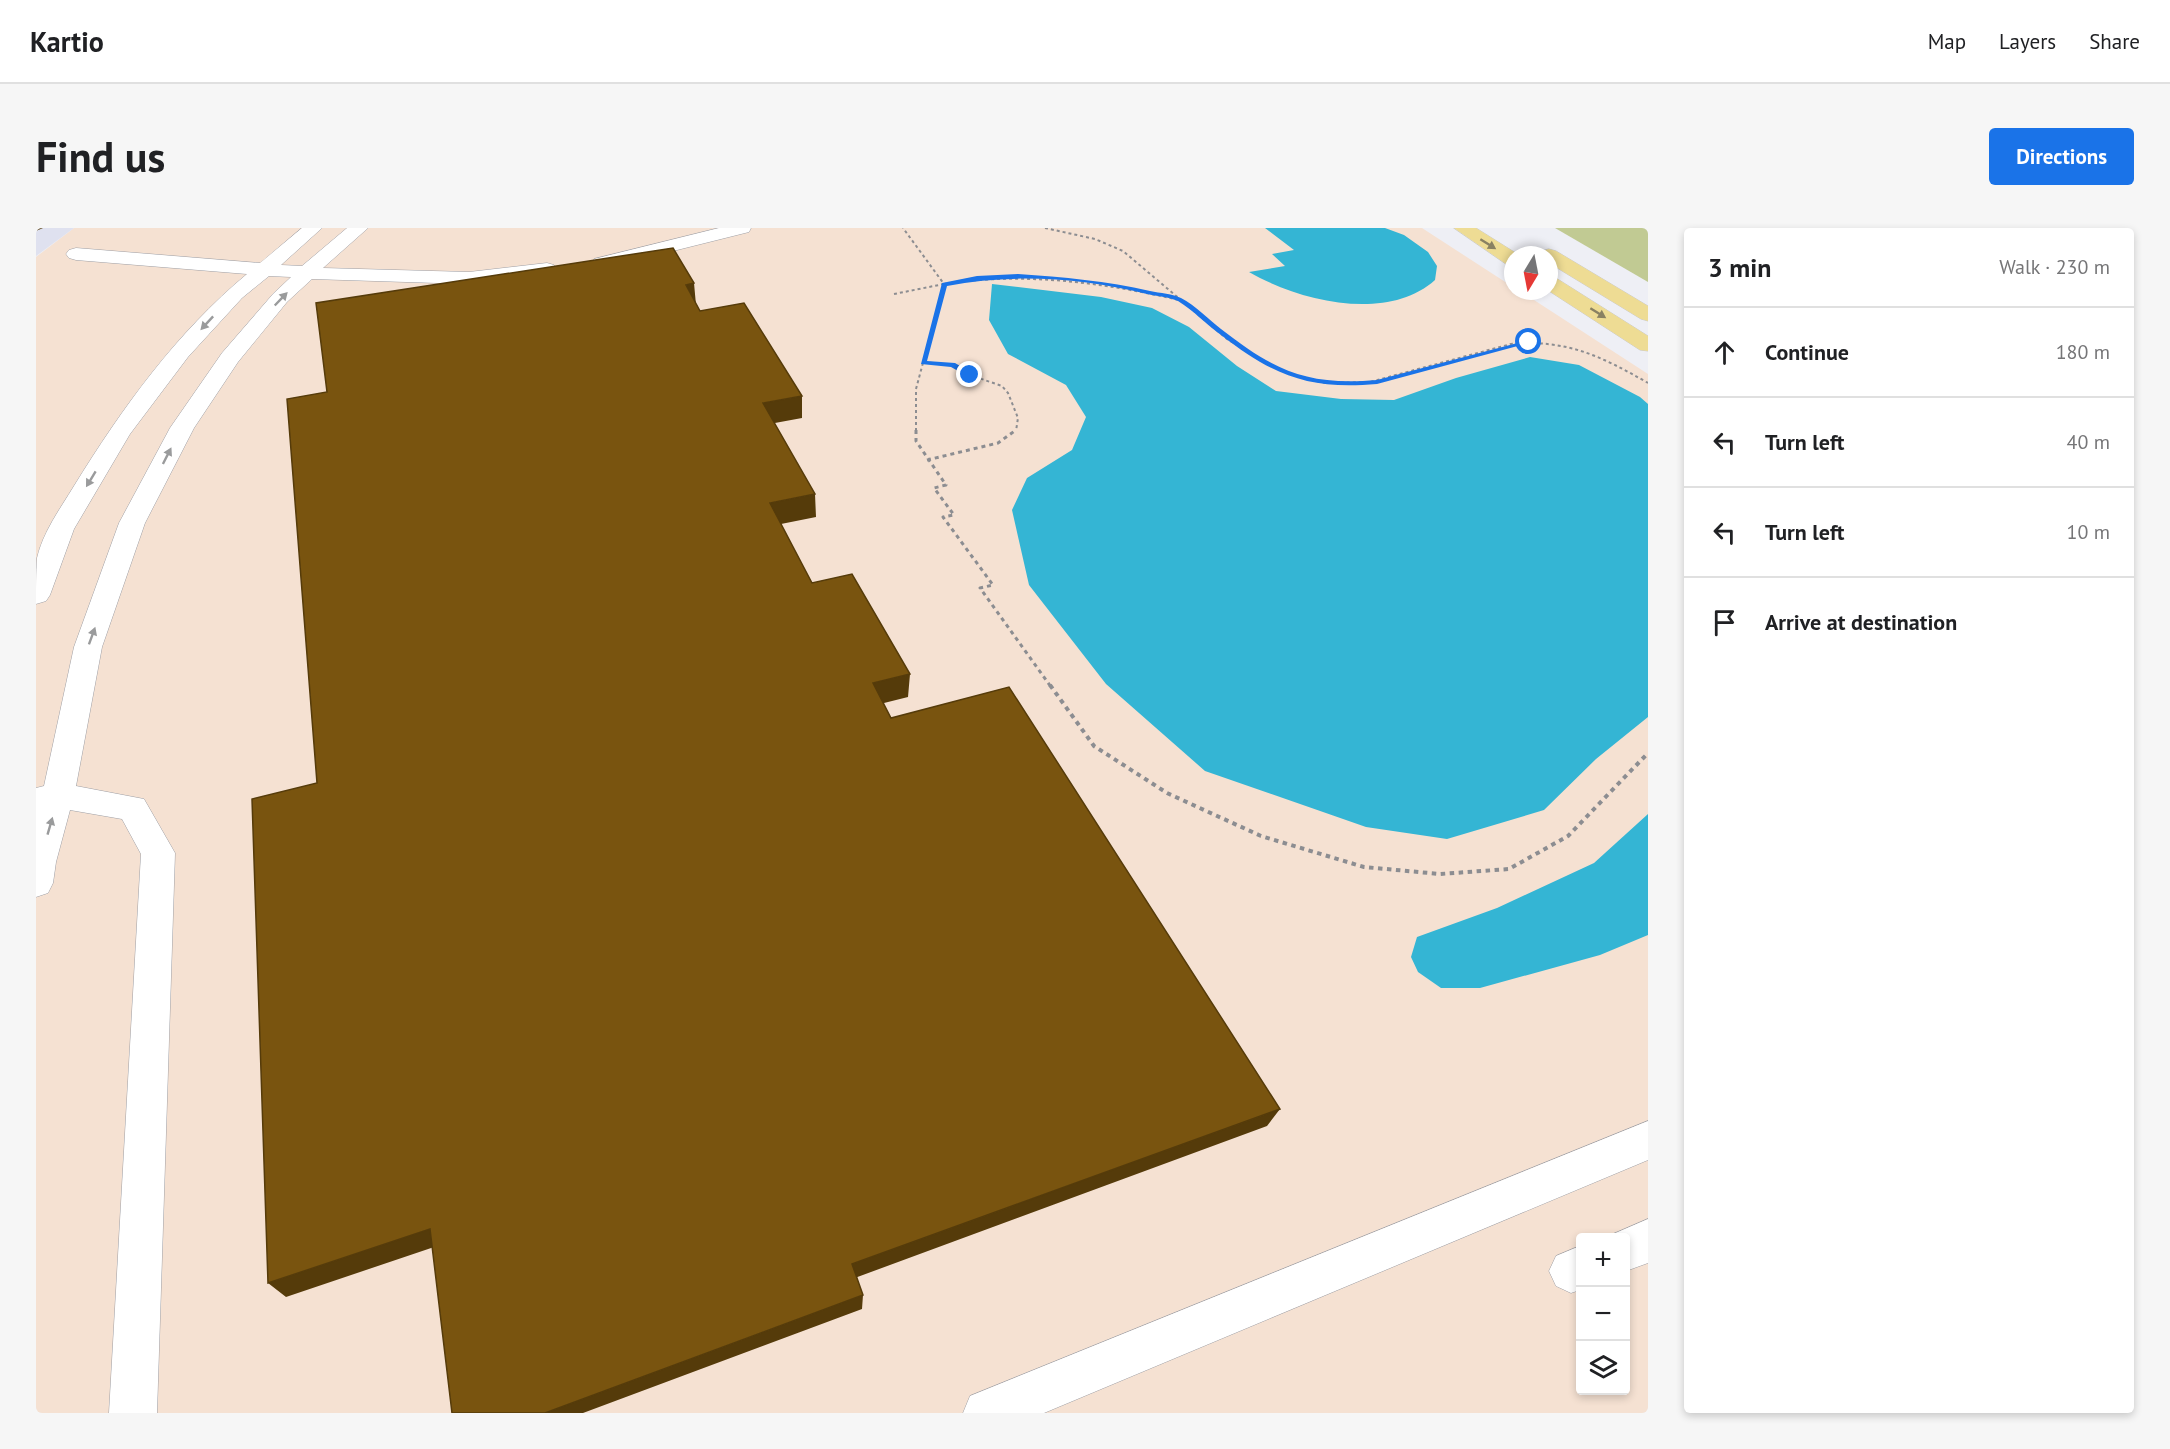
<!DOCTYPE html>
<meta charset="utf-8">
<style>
:root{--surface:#fff;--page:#f6f6f6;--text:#202124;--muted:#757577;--line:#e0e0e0;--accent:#1a73e8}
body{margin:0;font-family:"PT Sans",sans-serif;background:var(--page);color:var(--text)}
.controls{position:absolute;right:18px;bottom:18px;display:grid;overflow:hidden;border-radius:6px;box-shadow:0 3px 9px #0003}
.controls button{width:54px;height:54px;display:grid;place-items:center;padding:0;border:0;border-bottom:2px solid var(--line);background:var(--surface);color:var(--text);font:30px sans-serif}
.compass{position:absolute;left:1468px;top:18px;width:54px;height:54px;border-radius:50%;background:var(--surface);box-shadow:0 3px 9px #0003;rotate:190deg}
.stop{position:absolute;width:18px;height:18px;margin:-14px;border:4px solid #1a73e8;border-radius:50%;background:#fff}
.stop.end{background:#1a73e8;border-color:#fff;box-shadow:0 2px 6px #0008}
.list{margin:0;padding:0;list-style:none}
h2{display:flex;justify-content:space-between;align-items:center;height:78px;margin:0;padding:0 24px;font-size:26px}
h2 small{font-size:20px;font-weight:400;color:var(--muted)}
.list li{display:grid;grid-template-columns:39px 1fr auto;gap:18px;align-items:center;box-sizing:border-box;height:90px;padding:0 24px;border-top:2px solid var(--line)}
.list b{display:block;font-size:22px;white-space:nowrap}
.list em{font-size:20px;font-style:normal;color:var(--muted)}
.icon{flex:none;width:33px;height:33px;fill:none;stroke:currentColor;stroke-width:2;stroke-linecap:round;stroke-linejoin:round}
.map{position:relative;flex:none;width:1612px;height:1185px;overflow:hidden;border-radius:6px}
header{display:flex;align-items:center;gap:36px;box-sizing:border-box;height:84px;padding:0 30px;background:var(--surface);border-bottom:2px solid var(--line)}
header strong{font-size:28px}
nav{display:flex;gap:33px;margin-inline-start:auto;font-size:21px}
.intro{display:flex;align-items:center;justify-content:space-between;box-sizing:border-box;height:144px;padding:0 36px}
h1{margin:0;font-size:42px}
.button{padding:15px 27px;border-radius:6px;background:var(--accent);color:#fff;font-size:21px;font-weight:700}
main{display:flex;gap:36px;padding:0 36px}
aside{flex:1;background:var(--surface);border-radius:6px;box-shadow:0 3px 9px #0003}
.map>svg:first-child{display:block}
.commercial{fill:#f5e1d2;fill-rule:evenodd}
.built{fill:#dfe1ef}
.green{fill:#c1ca93}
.water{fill:#34b5d4}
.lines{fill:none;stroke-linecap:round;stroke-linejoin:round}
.minor-casing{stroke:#9e9fa5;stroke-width:1}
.major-casing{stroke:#cbcbcc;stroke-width:1}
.path-far2{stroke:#8c8d91;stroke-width:2;stroke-dasharray:3 3;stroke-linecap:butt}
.path-far1{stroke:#8c8d91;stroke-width:3;stroke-dasharray:4 4;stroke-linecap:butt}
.path{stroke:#8c8d91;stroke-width:4;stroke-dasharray:4.5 4.5;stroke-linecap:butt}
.minor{fill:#fff;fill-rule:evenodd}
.major{fill:#eedc94;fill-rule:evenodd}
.shaded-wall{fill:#553b0a}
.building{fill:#79540f;stroke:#553b0a;stroke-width:1.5}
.oneway{fill:#898162}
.oneway2{fill:#9a9b9c}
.route{fill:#1a73e8}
</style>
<header>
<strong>Kartio</strong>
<nav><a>Map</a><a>Layers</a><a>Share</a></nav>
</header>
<div class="intro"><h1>Find us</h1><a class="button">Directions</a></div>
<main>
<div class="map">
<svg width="1612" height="1185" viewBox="0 0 1612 1185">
<rect width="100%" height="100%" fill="#eeeff5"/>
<path class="commercial" d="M38,0h1348l91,59v4h7l128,83v1039h-1612v-1156zM1544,1010h46v152h-46z"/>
<path class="built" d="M0,0h38l-38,28z"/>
<path class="green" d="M1519,0h93v54z"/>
<path class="water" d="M1229,0h120l19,7 24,17 9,14 -2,14c-48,43 -136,21 -186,-8l36,-6 -13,-12 22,-4z
M956,56l109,13 51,11 37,19 48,39 39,25 65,8 53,1 62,-22 74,-21 49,8 61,32 8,7v313l-52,42 -52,51 -97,29 -81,-12 -161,-56 -99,-87 -77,-99 -17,-75 15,-32 45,-28 14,-33 -20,-32 -58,-31 -19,-34z
M1612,586v121l-48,20 -120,33h-39l-23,-16 -7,-15 6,-20 80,-29 97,-45z"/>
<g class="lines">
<defs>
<path id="minor" d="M266,0h20l-41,37 21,1 45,-38h21l-45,40 146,4 78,-9 7,2 3,4 -3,4 -7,2 -78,9 -157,-5 -25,23 -49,60 -44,66 -49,95 -43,124 -26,139 68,13 31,54 -18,560h-48l32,-559 -19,-35 -52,-9 -14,52 -3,21 -5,10 -12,4v-109l8,-2 30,-139 45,-124 51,-95 52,-75 51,-59 18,-17 -22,-1 -27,22 -54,59 -58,77 -56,95 -24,66 -4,6 -10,3c0,-14 0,-32 1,-46 6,-26 23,-49 37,-72 48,-78 103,-154 173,-212l-171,-14 -7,-2 -3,-4 3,-4 7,-2 184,15z
M683,0h32l-2,4 -148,37 -7,-2 -3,-4 3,-4z
M1612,893v39l-604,253h-81l7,-17z
M1612,991v44l-22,8v-33h-16l1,-3z
M1544,1018v44l-9,3 -15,-7 -7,-15 7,-15z"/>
<path id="major" d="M1418,0h22l43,27h-6v11l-7,-2z
M1513,21l7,2 92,55v15l-7,-2 -92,-56v-8h-10l3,-4z
M1513,48l7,2 92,58v15l-8,-1 -91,-59z"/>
</defs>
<use href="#minor" class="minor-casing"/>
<use href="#major" class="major-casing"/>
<path class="path-far2" d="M1009,0l50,11 28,12 104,88 47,28 25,10 26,6 45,-1 141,-38c55,-5 90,12 137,39
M858,66l50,-10 -41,-56
M888,134l28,3 18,10 32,11 6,7 10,25 -2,13
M880,203v-42l28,-105c80,-12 156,-2 235,16"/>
<path class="path-far1" d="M880,202v11l30,44 -12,3 20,27 -11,2 50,68 -13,3 71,99
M891,232l71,-17 18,-13"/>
<path class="path" d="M1014,457l44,61 73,47 94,43 103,31 76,7 69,-5 59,-33 80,-83"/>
<use href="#minor" class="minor"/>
<use href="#major" class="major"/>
</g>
<path class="shaded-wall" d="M0,0h7l-7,3z
M658,55l2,22 -10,-20z
M766,168v22l-38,7 -1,-22z
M779,266l1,23 -45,9 -1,-23z
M874,446l-2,23 -36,9 1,-23z
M1244,881l-13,17 -415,153v-15z
M394,1001l13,15 -157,53 -18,-14z
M827,1067l-1,14 -279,104h-38z"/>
<path class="building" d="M637,20l21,35 -8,2 14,26 44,-8 58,93 -39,7 52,91 -45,9 42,80 40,-9 58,100 -37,9 18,35 118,-31 271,422 -428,155 11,31 -318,118h-93l-22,-184 -162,54 -16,-484 65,-16 -30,-384 40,-7 -11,-89z"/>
<defs><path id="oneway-solid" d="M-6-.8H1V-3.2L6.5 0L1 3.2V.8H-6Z" transform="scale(1.5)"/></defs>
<g class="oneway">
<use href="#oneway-solid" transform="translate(1452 16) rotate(32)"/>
<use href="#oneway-solid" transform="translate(1562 85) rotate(32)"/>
</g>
<g class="oneway2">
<use href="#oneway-solid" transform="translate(245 71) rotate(-46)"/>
<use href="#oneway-solid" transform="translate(171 95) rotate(133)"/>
<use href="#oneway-solid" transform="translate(131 228) rotate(-63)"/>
<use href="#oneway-solid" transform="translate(55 251) rotate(121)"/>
<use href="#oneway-solid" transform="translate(56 408) rotate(-70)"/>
<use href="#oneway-solid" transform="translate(14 598) rotate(-74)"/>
</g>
<path class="route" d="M982,46c45,3 89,7 132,17 10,2 23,3 31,7 14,7 28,22 40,31 54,42 86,57 156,51l152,-40 3,2 -155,42c-68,6 -103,-8 -156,-49 -14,-10 -28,-25 -43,-34 -9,-4 -22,-5 -31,-7 -65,-16 -134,-21 -200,-8l-20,75 28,2 17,10v3h-5l-16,-9 -30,-3 21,-81 35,-7z"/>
</svg>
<div class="controls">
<button>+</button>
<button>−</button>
<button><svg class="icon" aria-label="layers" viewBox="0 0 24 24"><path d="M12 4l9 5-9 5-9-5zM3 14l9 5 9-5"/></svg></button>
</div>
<svg class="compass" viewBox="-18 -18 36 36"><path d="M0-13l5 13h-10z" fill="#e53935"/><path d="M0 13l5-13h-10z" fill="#757577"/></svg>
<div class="stop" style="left:1493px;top:114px"></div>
<div class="stop end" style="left:934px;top:147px"></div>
</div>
<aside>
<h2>3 min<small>Walk · 230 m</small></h2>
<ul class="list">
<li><svg class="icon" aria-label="ahead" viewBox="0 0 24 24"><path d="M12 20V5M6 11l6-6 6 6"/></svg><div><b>Continue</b></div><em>180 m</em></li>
<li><svg class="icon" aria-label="left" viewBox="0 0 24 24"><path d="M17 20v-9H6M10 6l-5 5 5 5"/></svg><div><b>Turn left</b></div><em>40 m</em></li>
<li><svg class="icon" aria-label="left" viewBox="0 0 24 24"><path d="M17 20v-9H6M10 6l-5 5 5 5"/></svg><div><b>Turn left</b></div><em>10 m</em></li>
<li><svg class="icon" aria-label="arrive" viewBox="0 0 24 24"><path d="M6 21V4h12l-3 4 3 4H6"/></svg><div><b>Arrive at destination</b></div></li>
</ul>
</aside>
</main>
